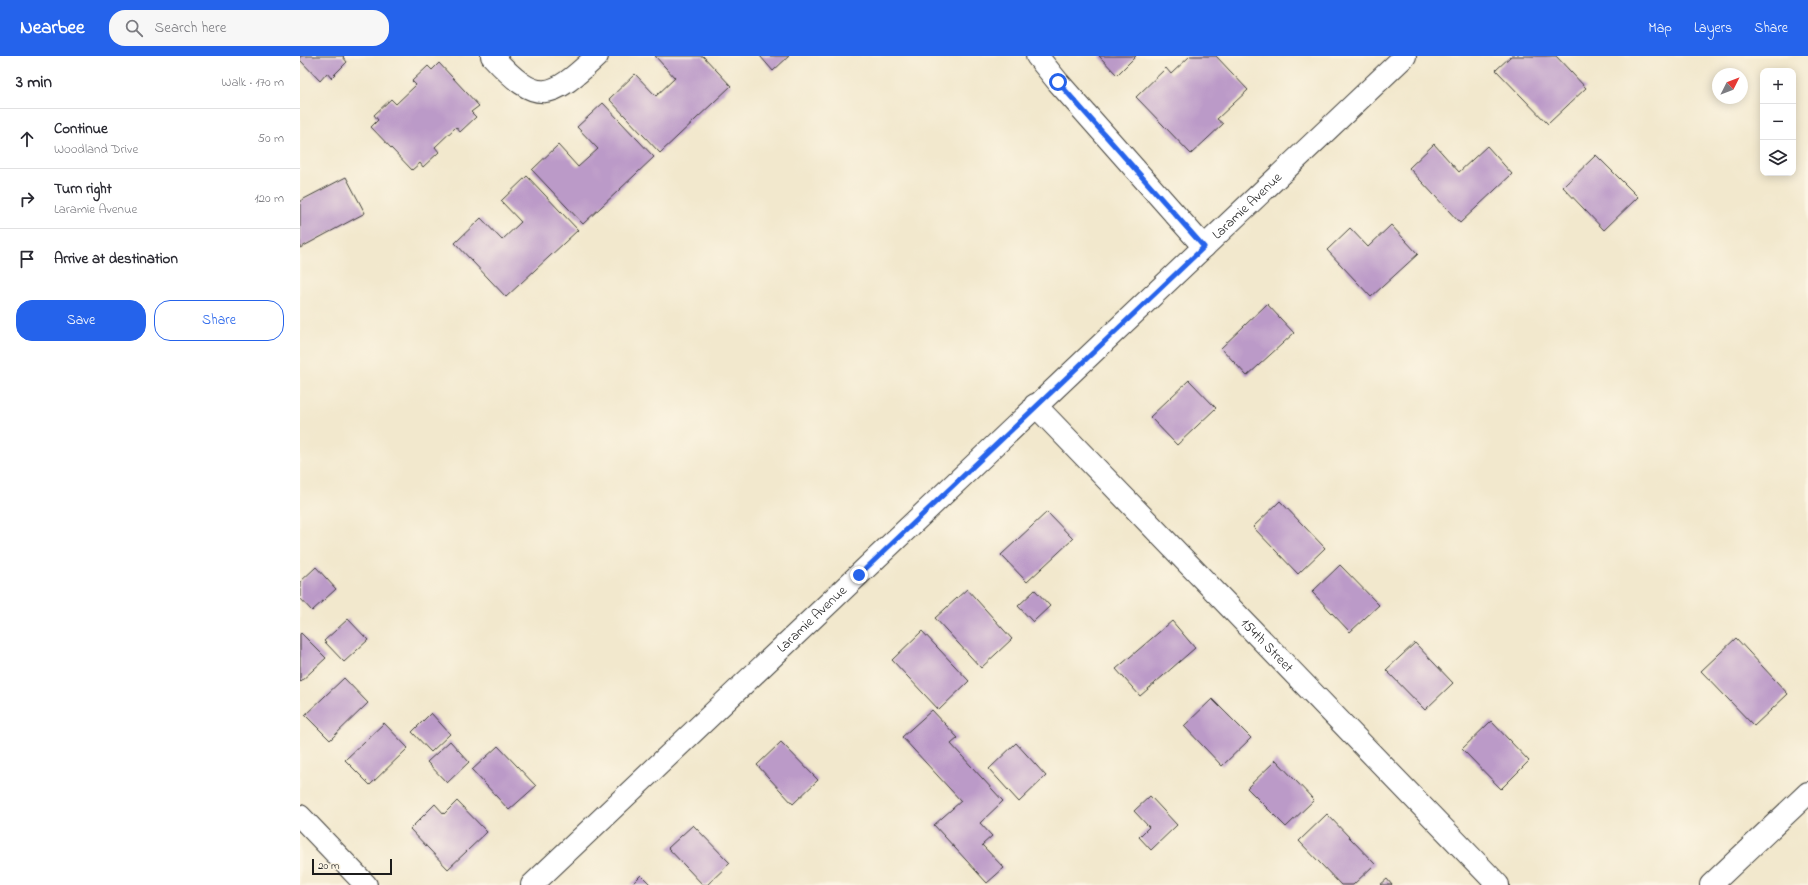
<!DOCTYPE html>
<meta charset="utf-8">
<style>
:root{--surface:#fff;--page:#f7f7f7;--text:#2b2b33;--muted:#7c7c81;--line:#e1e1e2;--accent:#2563eb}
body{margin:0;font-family:"Indie Flower",sans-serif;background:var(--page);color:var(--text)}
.controls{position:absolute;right:12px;top:12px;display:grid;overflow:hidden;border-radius:8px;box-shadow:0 2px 10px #0003}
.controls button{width:36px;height:36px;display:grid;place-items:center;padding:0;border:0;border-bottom:1px solid var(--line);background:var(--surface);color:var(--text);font:20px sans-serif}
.compass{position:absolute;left:1412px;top:12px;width:36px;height:36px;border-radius:50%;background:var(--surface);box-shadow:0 2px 10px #0003;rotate:48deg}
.scale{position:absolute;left:12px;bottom:10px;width:80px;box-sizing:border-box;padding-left:4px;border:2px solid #1c1c1c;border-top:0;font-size:11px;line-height:14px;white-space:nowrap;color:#1c1c1c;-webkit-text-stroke:3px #fcf5e5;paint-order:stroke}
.stop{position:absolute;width:12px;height:12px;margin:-9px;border:3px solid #2563eb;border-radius:50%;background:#fff}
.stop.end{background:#2563eb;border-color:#fff;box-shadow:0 1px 4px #0008}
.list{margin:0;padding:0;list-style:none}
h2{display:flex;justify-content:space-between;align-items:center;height:52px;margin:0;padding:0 16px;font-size:17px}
h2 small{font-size:13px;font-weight:400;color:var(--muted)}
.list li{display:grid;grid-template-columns:26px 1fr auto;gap:12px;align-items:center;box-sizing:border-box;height:60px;padding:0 16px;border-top:1px solid var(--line)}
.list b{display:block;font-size:15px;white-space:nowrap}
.list p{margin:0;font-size:13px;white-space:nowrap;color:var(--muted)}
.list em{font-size:13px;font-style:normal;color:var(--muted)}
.actions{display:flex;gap:8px;padding:12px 16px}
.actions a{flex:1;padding:9px 0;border:1px solid var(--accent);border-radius:16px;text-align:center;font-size:14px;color:var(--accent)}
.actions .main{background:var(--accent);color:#fff}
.icon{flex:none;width:22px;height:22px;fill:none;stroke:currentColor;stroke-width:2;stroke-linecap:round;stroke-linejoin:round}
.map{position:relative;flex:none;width:1508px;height:829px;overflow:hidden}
header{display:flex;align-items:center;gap:24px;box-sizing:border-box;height:56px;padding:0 20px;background:var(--accent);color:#fff}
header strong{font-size:19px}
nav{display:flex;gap:22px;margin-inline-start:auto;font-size:14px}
.search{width:280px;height:36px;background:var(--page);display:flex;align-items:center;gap:10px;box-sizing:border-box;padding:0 14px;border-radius:16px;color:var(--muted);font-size:15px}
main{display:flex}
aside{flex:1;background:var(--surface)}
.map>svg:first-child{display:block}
.building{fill:#bb9ac8}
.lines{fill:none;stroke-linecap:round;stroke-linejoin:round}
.minor-casing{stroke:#3c3b37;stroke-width:24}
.minor{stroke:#fff;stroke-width:22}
.route{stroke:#2563eb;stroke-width:5}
.labels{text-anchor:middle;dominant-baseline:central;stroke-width:3;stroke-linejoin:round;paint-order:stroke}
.street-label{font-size:14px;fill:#1c1c1c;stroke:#fcf5e5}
</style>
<header>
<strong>Nearbee</strong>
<div class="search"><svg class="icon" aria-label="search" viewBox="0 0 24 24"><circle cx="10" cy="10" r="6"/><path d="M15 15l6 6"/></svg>Search here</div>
<nav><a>Map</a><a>Layers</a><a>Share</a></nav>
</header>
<main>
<aside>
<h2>3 min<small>Walk · 170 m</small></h2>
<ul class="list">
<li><svg class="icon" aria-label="ahead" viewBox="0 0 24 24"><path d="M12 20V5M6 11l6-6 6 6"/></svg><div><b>Continue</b><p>Woodland Drive</p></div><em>50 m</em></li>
<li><svg class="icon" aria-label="right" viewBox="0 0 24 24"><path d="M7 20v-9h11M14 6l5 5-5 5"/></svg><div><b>Turn right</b><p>Laramie Avenue</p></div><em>120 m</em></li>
<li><svg class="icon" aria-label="arrive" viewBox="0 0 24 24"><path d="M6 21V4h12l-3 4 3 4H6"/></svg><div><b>Arrive at destination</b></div></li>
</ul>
<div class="actions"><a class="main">Save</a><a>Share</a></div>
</aside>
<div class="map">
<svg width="1508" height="829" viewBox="0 0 1508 829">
<rect width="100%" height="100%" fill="#fcf5e5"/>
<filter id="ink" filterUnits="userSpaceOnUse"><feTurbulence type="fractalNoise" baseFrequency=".025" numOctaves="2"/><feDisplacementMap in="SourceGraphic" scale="8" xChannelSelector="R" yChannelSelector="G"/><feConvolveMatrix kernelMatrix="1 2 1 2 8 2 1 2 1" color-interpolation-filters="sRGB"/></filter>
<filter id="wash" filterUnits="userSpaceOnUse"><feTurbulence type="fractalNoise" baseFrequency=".012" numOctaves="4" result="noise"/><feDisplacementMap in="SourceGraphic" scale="16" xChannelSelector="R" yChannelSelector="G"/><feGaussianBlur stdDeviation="0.9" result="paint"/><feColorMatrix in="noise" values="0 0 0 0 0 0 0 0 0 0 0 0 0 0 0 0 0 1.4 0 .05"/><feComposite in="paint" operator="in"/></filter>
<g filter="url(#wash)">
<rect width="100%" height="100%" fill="#f2e8cd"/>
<g id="blocks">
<path class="building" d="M0,0h44l-1,1 4,5 -16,16 -4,-5 -7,8 -20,-21z
M355,0h48l28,30 -71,67 -51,-54 26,-25 21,22 19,-18z
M460,0h29l-16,15z
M799,0h37l-19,19z
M890,0h26l32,34 -31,29 6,5 -32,30 -55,-57 30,-29 5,6z
M1211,0h45l30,32 -38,36 -52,-54z
M139,7l40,43 -8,6 5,5 -16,15 -4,-5 -21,20 4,5 -16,15 -3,-4 -8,7 -41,-43 7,-7 -4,-5 17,-16 5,5 20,-19 -4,-4 16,-15 4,4z
M303,47l51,54 -71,67 -51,-54 26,-25 20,22 20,-18 -21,-22z
M1134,88l25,28 28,-26 25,28 -52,49 -51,-55z
M1296,99l42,42 -34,33 -41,-43z
M227,120l51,54 -72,67 -51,-54 26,-25 21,22 19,-18 -20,-21z
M46,121l19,36 -65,35v-47z
M1091,169l27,29 -47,43 -44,-47 23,-22 18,19z
M967,248l27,29 -47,43 -26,-28z
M889,324l27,28 -39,37 -27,-28z
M980,445l45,47 -27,26 -45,-47z
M747,456l26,27 -46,43 -26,-27z
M1040,509l39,40 -29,27 -38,-40z
M16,511l20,22 -24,22 -12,-13v-16z
M667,533l45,50 -31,29 -46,-50z
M735,534l15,16 -17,16 -15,-16z
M48,563l20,21 -24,22 -20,-21z
M872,565l23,27 -55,48 -24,-27z
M622,575l47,50 -30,29 -47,-50z
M1,577l25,25 -26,24v-48z
M1436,582l52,56 -34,32 -53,-55z
M1115,587l38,40 -28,27 -39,-40z
M44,622l24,25 -38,37 -25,-25z
M912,643l39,39 -29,28 -38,-40z
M632,654l26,28 -7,6 52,57 -23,22 12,13 -10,9 22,23 -17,15 -53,-58 27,-24 -59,-64z
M131,657l19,21 -19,18 -19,-20z
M1191,665l38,40 -28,28 -39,-40z
M84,667l24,25 -38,37 -25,-25z
M150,685l19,21 -22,21 -20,-21z
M481,686l37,38 -25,24 -36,-39z
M716,687l30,33 -27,26 -30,-33z
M198,690l38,40 -27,24 -37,-40z
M976,704l38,40 -28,27 -39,-39z
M850,740l27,29 -26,25 -12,-13 10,-10 -15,-16z
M157,745l30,31 -39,37 -38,-40 25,-25 9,10z
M1027,758l48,50 -22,21h-12l-42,-44z
M393,769l37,38 -23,22h-4l-35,-37z
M341,819l10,10h-20z
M1087,823l5,6h-12z"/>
</g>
</g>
<g filter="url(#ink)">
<use href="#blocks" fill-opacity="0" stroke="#3c3b37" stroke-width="1"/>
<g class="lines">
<defs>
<g id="minor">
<path d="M192,0c46,50 58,44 105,0"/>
<path d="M737,0l21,26 146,165"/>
<path id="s1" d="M735,349l463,480"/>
<path d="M0,760l66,69"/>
<path id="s2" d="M232,829l873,-829"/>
<path d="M1411,829l97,-92"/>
</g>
</defs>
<use href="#minor" class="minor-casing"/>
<use href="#minor" class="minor"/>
</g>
</g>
<g class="lines" filter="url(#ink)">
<path class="route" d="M559,519l345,-328 -146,-165"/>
</g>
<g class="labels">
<g class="street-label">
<text stroke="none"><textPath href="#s2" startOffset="986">Laramie Avenue</textPath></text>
<text stroke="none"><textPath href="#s2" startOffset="386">Laramie Avenue</textPath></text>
<text stroke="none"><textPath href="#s1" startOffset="334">154th Street</textPath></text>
</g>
</g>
</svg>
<div class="controls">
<button>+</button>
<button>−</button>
<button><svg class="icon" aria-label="layers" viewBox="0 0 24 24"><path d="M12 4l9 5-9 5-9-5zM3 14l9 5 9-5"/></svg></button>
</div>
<svg class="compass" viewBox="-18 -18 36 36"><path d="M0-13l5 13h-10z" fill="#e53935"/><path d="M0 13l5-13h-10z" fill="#7c7c81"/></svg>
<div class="scale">20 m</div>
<div class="stop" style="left:758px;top:26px"></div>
<div class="stop end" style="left:559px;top:519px"></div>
</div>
</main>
